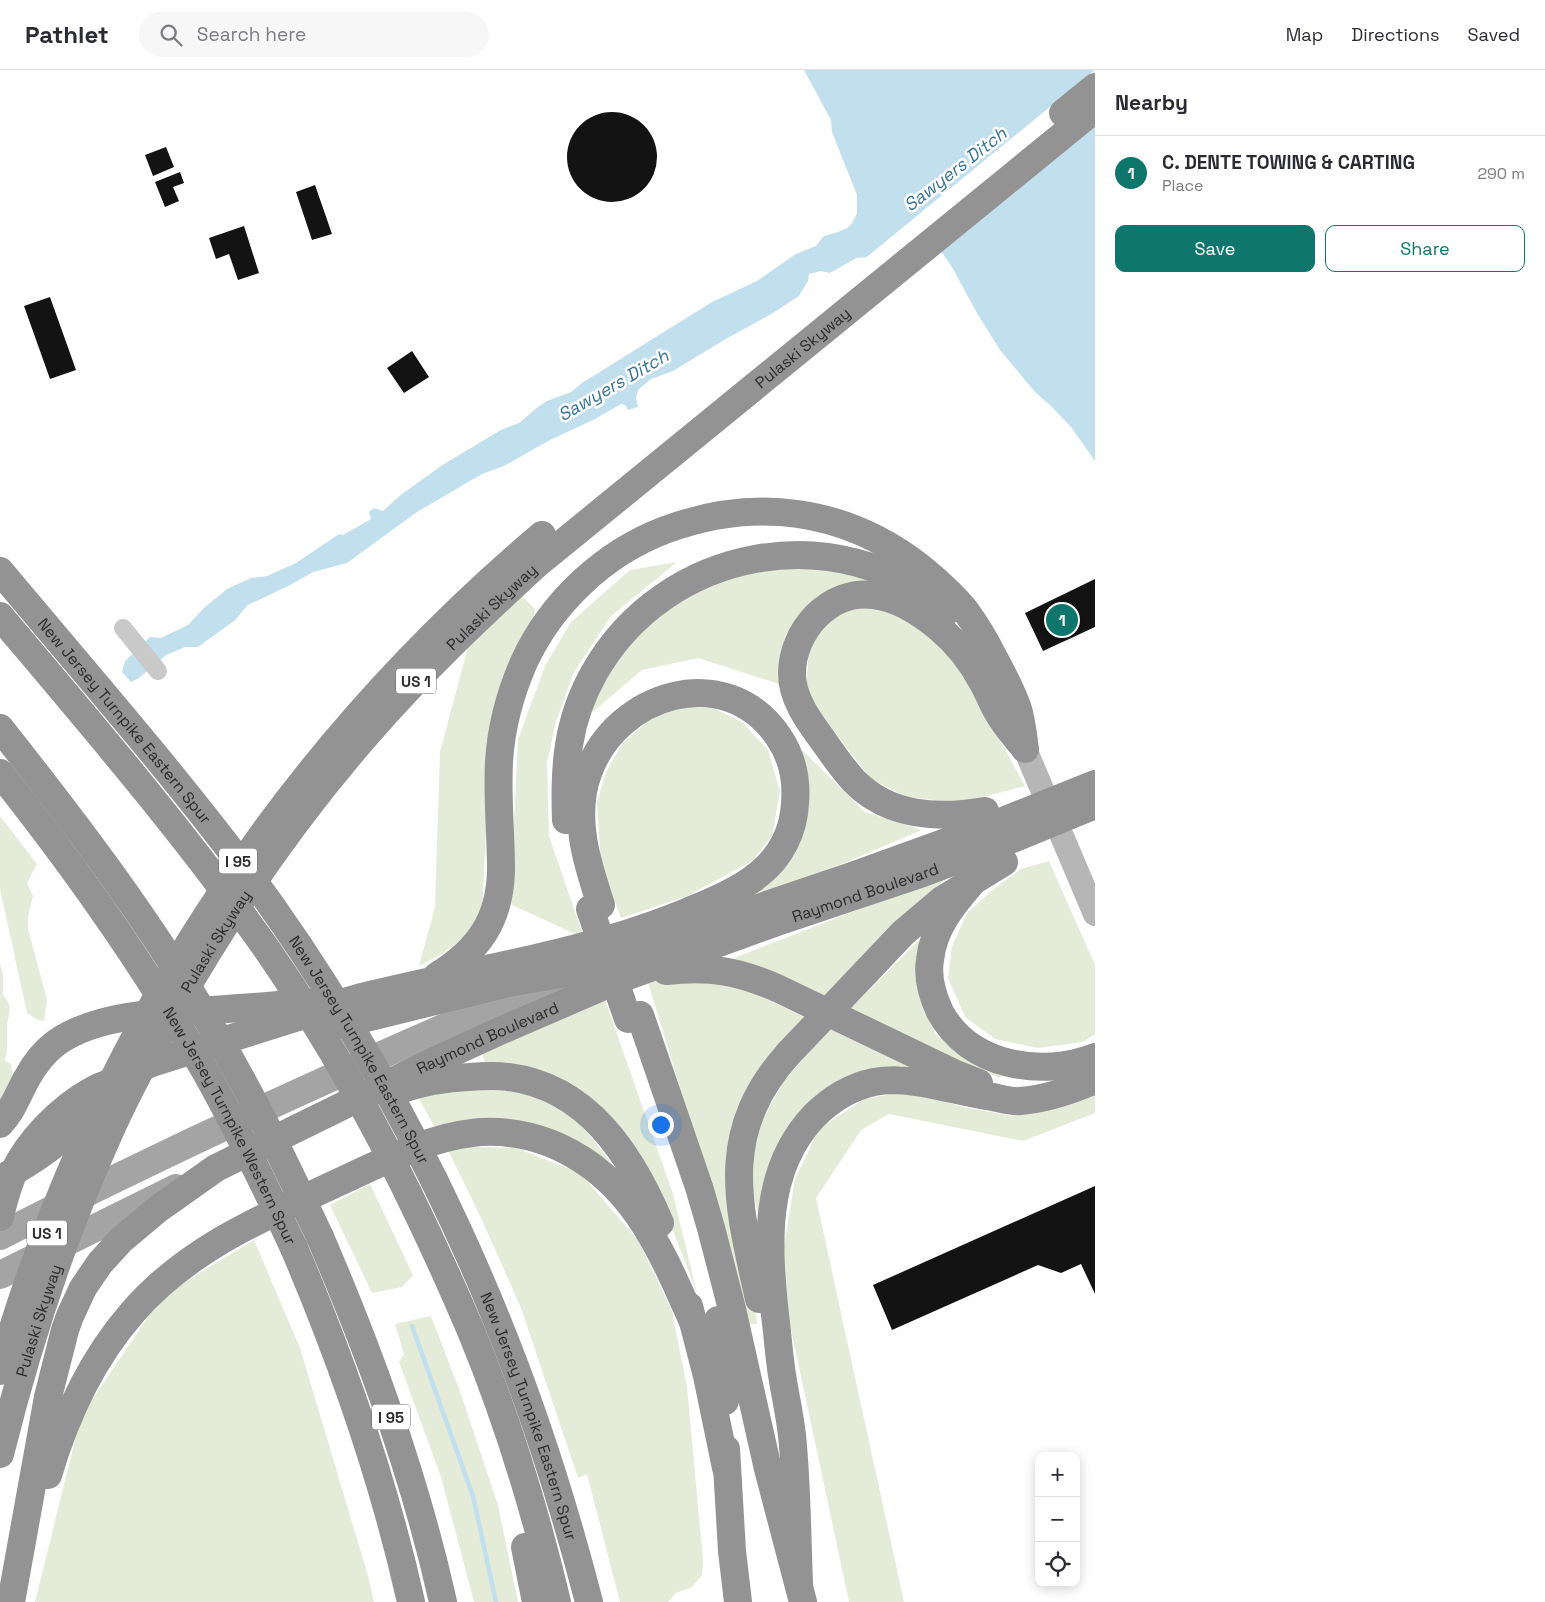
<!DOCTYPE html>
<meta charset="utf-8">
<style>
:root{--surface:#fff;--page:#f7f7f7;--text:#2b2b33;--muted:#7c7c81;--line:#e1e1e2;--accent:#0f766e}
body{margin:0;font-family:"Space Grotesk",sans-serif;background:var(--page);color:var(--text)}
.controls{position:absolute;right:15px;bottom:15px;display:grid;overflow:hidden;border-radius:10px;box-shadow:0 2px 12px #0003}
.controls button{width:45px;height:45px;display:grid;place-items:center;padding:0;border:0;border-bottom:1px solid var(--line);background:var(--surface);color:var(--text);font:25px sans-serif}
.you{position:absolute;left:660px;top:1054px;width:18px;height:18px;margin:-12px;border:4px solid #fff;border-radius:50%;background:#1a73e8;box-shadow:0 0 0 8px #1a73e833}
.badge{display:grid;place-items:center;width:32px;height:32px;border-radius:50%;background:var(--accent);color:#fff;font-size:16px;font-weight:700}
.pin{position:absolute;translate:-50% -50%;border:2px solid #fff;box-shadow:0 1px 5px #0006}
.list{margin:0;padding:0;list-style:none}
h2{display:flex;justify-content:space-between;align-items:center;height:65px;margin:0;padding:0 20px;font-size:21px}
h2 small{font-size:16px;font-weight:400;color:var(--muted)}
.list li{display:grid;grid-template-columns:32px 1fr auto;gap:15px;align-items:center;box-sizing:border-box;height:75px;padding:0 20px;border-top:1px solid var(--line)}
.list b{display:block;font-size:19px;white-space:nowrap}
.list p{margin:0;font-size:16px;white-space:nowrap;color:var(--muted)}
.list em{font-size:16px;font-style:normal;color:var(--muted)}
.actions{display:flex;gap:10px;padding:15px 20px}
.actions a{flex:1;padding:11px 0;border:1px solid var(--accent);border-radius:10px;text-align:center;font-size:18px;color:var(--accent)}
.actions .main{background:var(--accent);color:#fff}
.icon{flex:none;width:28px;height:28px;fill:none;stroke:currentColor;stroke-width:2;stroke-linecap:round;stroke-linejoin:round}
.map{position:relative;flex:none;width:1095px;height:1532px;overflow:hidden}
header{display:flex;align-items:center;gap:30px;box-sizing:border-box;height:70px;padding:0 25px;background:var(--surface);border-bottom:1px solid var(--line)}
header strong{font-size:24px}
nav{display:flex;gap:28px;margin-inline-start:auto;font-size:18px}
.search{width:350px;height:45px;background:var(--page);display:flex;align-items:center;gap:12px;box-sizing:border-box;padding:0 18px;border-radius:28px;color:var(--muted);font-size:19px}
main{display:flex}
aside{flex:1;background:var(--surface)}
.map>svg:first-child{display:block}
.green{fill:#e4ebd8}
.water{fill:#c2dfed}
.pier{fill:#fff}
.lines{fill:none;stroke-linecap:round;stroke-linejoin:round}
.stream{stroke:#c2dfed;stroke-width:4.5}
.building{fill:#131313}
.street{stroke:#c9c9c9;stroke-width:18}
.secondary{stroke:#b6b6b6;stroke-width:24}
.primary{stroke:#a4a4a4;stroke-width:28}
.highway{stroke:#939393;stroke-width:28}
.highway-bridge{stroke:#939393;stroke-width:28}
.labels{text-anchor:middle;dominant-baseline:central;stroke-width:5;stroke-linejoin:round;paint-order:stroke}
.shield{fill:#fff;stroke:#6b6b6b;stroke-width:1}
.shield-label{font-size:15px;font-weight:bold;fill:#2c2c2c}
.street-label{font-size:16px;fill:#2c2c2c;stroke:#fff}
.water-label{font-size:18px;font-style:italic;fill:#357494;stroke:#fff}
</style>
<header>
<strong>Pathlet</strong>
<div class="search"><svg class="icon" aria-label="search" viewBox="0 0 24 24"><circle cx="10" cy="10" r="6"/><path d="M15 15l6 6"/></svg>Search here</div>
<nav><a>Map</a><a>Directions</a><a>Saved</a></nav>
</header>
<main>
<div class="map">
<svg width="1095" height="1532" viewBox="0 0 1095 1532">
<rect width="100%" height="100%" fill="#fff"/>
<path class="green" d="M677,492l-66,54 -37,56 -18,50 -9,41 2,73 35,102 -74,-34 8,-165 27,-73 26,-44 59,-52z
M766,492l71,4 35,15 -63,26 -24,29 -6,48 -81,-26 -56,12 -60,51 25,-51 31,-44 52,-37z
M520,524l15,15 -2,13 -42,103 -9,191 -16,19 -22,18 -25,13 16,-59 5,-155 28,-105z
M857,537h32l27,11 44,50 65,118 -64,17 -54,-6 -36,-18 -45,-58 -20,-28 3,-46 17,-25z
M683,637l30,1 29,14 26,28 12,41 -8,45 -20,25 -65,35 -66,22 -20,-55 -4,-61 9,-30 16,-28 35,-31z
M802,680l63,62 57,18 -92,39 -101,36 74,-100z
M0,746l37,48 -10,19 6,13 -5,21v12l19,71 -3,21 -6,-1 -11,-7 -27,-124z
M1049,791l46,104v69l-12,8 -45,6 -43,-9 -30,-22 -17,-39 4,-32 15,-33 28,-25 26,-19z
M950,804l-122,123 -94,-39z
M927,862l-11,40 6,34 15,30 30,22 36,13 -3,7 -54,-22 -97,-46z
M0,893l3,12v20c12,12 4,20 4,34 0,11 1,20 -2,32l6,3 2,15 -13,23z
M646,906l90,8 72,35 -77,141 26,164h-9l-46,-164z
M603,924l70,200 24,99 -39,-101 -122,-122 -28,-7 -22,3 -4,-12z
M832,956l106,54 -37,-14 -49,11 -44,32 -47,117 -12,-51 12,-53 23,-41z
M502,1018l39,6 32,21 38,47 -9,2 -165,-33 -21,-37z
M909,1021l54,16 50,9 56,-11 26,-11v19l-72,28 -134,-27 -28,16 -45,68 88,404h-55l-60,-282 -5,-74 11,-67 24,-50 45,-30z
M469,1077l47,1 64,25 58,67 34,71 15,76 16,173 -1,15 -10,12 -16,6 -8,9h-48l-33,-128 -9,4 -57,-170 -40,-90 -33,-68z
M370,1114l43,91 -11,12 -30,6 -42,-88z
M254,1170l46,108 69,231 5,23h-339l46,-186 82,-121z
M431,1246l30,78 37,111 20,97h-44l-33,-125 -42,-115 5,-8 -9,-30z"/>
<path class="water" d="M804,0h291v391l-24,-34 -20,-21 -16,-14 -35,-42 -22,-35 -26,-48 -12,-17 -18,-16 -24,5 -26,18 -16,1 -26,15 -9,-2 -12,3 -1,7 -9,15 -26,17 -49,27 -51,31 -22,8 -13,11 -2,8 2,9 -10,3 -3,-5 -4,-1 -28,16 -45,21 -44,25 -22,8 -65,38 -70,51 -34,9 -23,13 -42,20 -14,16 -36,26h-13l-19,8 -27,23 -8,4 -9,-10 3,-11 25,-24 11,1 27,-13 16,-17 23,-19 24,-11 16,-2 29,-13 43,-29 4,1 28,-16 -2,-7 5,-4 9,3 19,-17 42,-30 57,-34 18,-7 19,-16 9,-6 24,-9 11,-9 130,-81 45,-21 39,-27 20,-8 8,-10 14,-4 9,-4 6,-6 4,-9v-18l-25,-63 -1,-12z"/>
<path class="pier" d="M1095,0v57l-156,125 -18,-15 -22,5 -26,17 -10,1z"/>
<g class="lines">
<path class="stream" d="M412,1256l61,170 23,106"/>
</g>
<path class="building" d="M567 87a45 45 0 1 1 90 0a45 45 0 1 1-90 0Z
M166,77l8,20 -21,9 -8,-21z
M180,102l4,11 -11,4 6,14 -14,6 -10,-25z
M315,115l17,49 -20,6 -16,-48z
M244,156l15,47 -21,7 -9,-26 -13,5 -7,-21z
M50,227l26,73 -26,9 -26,-73z
M412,281l17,26 -25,16 -17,-25z
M1095,509v48l-52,24 -18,-38z
M1095,1116v108l-14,-30 -20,9 -23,-8 -146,65 -19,-45z"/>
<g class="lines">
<path class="street" d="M123,558l35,43"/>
<path class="secondary" d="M1025,679l70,165"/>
<path class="primary" d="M0,1166c66,-34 133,-66 200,-98 118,-55 235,-108 356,-158
M0,1205l176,-87"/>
<g class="highway">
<path d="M985,741c-47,8 -96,6 -131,-30 -12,-13 -22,-28 -32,-42 -14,-19 -30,-41 -30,-65 0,-43 37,-85 82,-79 24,3 46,17 64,32 18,15 34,35 45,56 6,10 10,23 17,33 6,10 14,19 21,28"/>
<path d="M566,750c-2,-54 1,-99 28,-147 71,-126 244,-158 353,-62"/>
<path d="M976,808c-21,24 -43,49 -46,82 -3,18 2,35 10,52 29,54 101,66 155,45"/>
<path d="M666,901c44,-5 73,0 113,18l177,85 23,9"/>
<path d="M866,902l37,-39 39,-33 62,-38"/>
<path d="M437,906c42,-26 63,-56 64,-106 0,-36 -4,-72 -2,-108 2,-34 11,-68 25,-100 27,-59 80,-109 141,-132 90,-33 179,-22 255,37 16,13 32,27 45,43 11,15 20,30 28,46 9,17 19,35 25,53 4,13 5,27 7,40"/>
<path d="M640,945l59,172 12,41 21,81 36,160 35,133"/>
<path d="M326,958l182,-45 70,-12 133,-47 141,-48 136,-49"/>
<path d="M127,1003l25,-10c47,-15 93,-29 140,-44 26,-8 52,-18 78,-24 105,-26 211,-40 312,-81 26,-11 55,-22 77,-40 22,-17 35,-44 36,-71 2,-24 -3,-47 -17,-67 -53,-77 -162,-42 -190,37 -16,44 -1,90 13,132"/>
<path d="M402,1019c21,-7 45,-11 67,-12 13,-1 26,-2 39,0 80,10 123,78 152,146"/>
<path d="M0,1054c13,-14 18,-30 27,-46 7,-13 17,-26 29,-35 40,-29 107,-31 155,-33 32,-2 64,-4 95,-8"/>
<path id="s1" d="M434,1110c22,45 43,91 62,138 38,93 68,187 93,284"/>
<path d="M408,1123c22,45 43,91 63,138 36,87 64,179 86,271"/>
<path d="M0,1147c3,-14 7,-28 12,-41 15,-34 48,-68 81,-86 11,-6 23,-9 36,-12"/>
<path d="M320,1167c51,118 95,239 123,365"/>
<path d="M294,1178c49,115 90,233 117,354"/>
<path d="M759,1229c-21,-95 -42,-166 30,-246"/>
<path d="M689,1236l18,70 19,92"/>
<path d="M718,1250l7,52v29"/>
<path d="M726,1379l6,102 6,51"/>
<path d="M48,1405c17,-58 44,-116 84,-162 57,-67 141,-100 218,-136 39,-18 79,-39 122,-44 29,-4 61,2 87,14 76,35 103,106 135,177"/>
<path d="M525,1477l11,55"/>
<path d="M799,1513c-2,-50 -2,-99 -7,-148 -2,-18 -6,-36 -9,-54 -4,-22 -5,-44 -8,-66 -7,-69 -13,-144 39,-199 17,-17 36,-29 60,-34 39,-7 81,10 119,15 9,2 19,5 27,4 25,-2 52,-11 75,-21"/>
<path id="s2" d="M11,1532l37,-205 17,-67 5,-14 13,-28 17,-25 21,-23 37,-31 58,-41 216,-106 70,-32 123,-53 149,-54 149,-50 70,-26"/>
</g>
<g class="highway-bridge">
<path d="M1063,43l32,-26"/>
<path id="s3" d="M0,501c82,98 167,195 244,297 73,98 136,203 190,312"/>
<path d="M0,546c91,108 184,216 266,332 54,78 101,160 142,245"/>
<path d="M0,658c77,97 152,196 214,303 40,67 73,136 106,206"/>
<path id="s4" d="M0,703c75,94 144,192 204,296 33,58 62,119 90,179"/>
<path d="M988,757l107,-43"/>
<path d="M993,777l102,-42"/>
<path d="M590,839l38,110"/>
<path d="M789,983l77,-81"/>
<path d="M0,1109c35,-18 65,-40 92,-69"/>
<path d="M0,1301c95,-329 281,-615 542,-836"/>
<path id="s5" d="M0,1384c27,-108 61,-214 107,-316 18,-41 39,-80 61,-118 57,-102 123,-199 200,-287 52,-60 110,-115 169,-169l558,-455"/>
</g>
</g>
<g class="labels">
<g class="shield">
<rect x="396" y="598.5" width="40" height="25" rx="4"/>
<rect x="219" y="778.5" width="38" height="25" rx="4"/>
<rect x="27" y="1150.5" width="40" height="25" rx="4"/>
<rect x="372" y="1334.5" width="38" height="25" rx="4"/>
</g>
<g class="shield-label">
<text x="416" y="611">US 1</text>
<text x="238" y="791">I 95</text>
<text x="47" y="1163">US 1</text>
<text x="391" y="1347">I 95</text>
</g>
<g class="street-label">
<text stroke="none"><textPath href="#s5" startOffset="1399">Pulaski Skyway</textPath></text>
<text stroke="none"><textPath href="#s5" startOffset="994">Pulaski Skyway</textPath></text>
<text stroke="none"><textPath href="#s3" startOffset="195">New Jersey Turnpike Eastern Spur</textPath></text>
<text stroke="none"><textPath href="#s2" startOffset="1210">Raymond Boulevard</textPath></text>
<text stroke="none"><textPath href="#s5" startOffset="559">Pulaski Skyway</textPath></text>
<text stroke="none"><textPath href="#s2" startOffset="805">Raymond Boulevard</textPath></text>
<text stroke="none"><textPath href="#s3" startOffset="600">New Jersey Turnpike Eastern Spur</textPath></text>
<text stroke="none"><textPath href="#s4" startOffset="422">New Jersey Turnpike Western Spur</textPath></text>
<text stroke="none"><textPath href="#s5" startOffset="139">Pulaski Skyway</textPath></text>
<text stroke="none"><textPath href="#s1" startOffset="255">New Jersey Turnpike Eastern Spur</textPath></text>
</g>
<g class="water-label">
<text transform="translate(955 99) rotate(-38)">Sawyers Ditch</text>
<text transform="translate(613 315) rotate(-30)">Sawyers Ditch</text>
</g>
</g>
</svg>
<div class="controls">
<button>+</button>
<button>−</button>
<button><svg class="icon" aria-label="locate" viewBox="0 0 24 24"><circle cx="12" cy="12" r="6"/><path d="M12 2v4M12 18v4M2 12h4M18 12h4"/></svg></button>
</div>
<div class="you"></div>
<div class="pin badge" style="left:1062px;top:550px">1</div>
</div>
<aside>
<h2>Nearby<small></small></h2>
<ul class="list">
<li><span class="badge">1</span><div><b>C. DENTE TOWING &amp; CARTING</b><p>Place</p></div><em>290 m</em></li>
</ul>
<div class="actions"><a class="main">Save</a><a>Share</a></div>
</aside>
</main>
